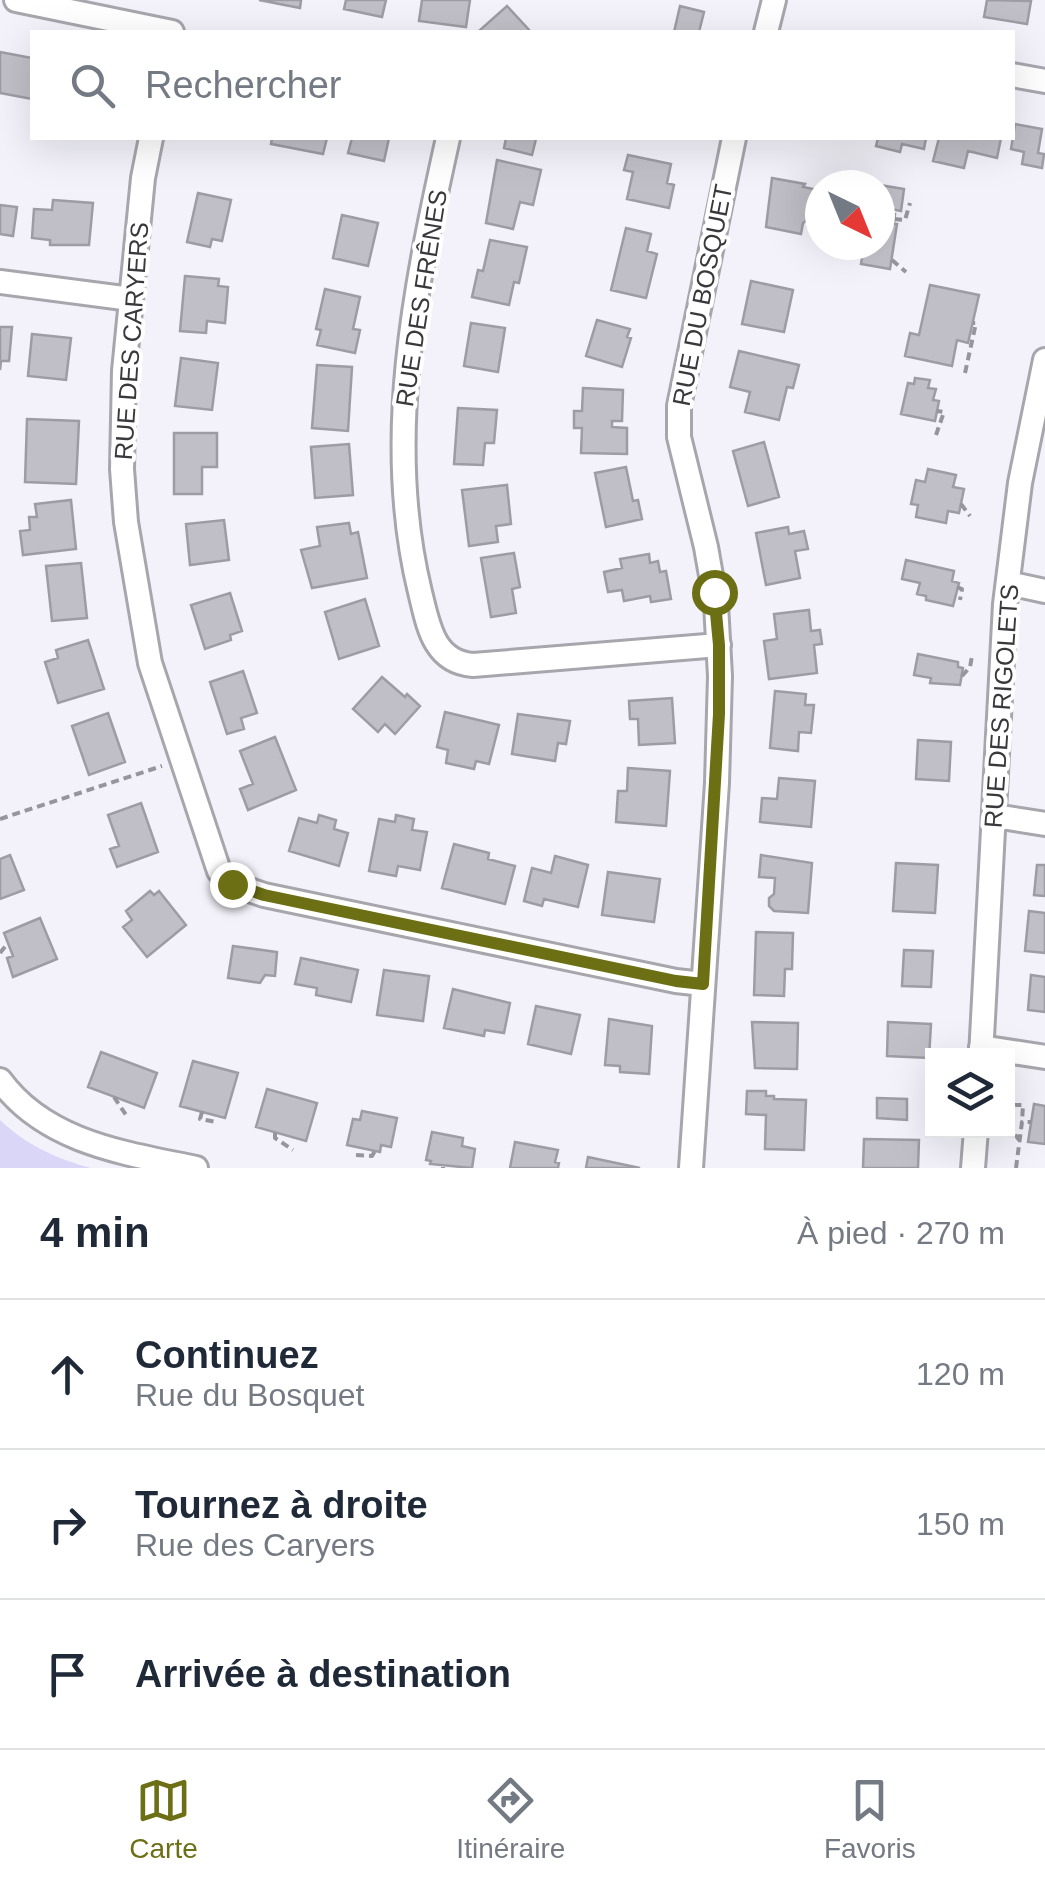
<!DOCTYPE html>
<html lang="fr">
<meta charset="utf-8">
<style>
:root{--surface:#fff;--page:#f2f2f3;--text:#1f2937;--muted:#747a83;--line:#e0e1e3;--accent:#6c6f13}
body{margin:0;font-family:Arial,sans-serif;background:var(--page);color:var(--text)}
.controls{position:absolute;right:30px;bottom:30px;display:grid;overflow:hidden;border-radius:0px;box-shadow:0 10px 40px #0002}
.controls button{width:90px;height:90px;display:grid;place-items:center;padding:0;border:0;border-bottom:2px solid var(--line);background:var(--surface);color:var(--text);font:50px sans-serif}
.compass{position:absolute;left:805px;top:170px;width:90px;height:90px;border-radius:50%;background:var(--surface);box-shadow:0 10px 40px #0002;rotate:137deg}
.stop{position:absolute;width:30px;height:30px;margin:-22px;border:8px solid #6c6f13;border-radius:50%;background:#fff}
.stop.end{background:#6c6f13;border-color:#fff;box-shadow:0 2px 10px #0008}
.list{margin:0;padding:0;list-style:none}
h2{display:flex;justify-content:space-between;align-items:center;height:130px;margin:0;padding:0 40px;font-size:42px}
h2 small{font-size:32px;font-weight:400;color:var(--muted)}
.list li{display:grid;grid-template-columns:65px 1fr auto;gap:30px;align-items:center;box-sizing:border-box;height:150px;padding:0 40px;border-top:2px solid var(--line)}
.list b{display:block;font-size:38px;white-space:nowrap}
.list p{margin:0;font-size:32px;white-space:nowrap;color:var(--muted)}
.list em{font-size:32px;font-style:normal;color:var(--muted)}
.icon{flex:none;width:55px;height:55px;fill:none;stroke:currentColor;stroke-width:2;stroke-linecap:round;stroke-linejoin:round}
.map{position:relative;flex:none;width:1045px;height:1168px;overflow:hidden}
.search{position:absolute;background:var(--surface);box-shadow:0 10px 40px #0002;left:30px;right:30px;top:30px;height:110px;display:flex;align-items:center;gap:25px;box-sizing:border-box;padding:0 35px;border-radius:0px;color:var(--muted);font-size:38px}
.sheet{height:580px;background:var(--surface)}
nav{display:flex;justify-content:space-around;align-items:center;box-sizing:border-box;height:140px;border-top:2px solid var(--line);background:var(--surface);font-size:28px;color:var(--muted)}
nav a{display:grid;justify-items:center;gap:5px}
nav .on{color:var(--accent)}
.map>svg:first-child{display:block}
.green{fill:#dad6f8}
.building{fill:#c0bfc7;stroke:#9d9ca4;stroke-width:2.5}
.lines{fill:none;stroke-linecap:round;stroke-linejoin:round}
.street-casing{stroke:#a7a6ad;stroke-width:28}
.path{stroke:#96959b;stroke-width:4;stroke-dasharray:8 5;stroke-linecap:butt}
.street{stroke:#fff;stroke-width:22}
.route{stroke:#6c6f13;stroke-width:12}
.labels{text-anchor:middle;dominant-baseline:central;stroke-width:8;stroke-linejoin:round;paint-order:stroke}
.street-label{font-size:25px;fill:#39383c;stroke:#fff}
</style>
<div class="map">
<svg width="1045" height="1168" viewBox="0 0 1045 1168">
<rect width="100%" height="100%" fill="#f3f2fa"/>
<path class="green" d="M0,1120c26,25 57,39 91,48h-91z"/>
<path class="building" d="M259,0h42l-1,8z
M346,0h40l-4,17 -38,-8z
M422,0h48l-4,27 -47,-6z
M987,0l44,1 -4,23 -43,-7z
M507,6l24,26h-49l-2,-2z
M680,6l24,6 -5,20h3h-28z
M0,52l32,6v41l-32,-6z
M1015,124l27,5 -4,24 6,1 -2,14 -20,-4 2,-12 -13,-3z
M272,138h55l-4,16 -52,-10z
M352,138h37l-5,23 -36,-8z
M506,138h34l-4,1 -4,16 -28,-7z
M878,138h48l-2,11 -22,-5 -2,8 -24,-6z
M939,138h62l-4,20 -29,-7 -4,17 -31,-7z
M628,155l43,9 -4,19 7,2 -5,23 -42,-9 6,-27 -9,-2z
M497,160l44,10 -8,35 -13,-3 -7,27 -27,-6z
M772,178l33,6 -2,3 15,3 -5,26 -10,7 -2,11 -35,-7z
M880,185l24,4 -3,22 -21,-4z
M198,193l33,7 -9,41 -10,-2 -2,8 -23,-5z
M53,200l40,3 -4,42h-39v-5l-18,-2 2,-29 18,1z
M0,205l17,2 -4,29 -13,-2z
M880,212l15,2 -1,10h3l-7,45 -29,-5 3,-19h16z
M342,215l36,8 -10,43 -35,-8z
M626,228l25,6 -4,17 10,3 -11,44 -35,-8z
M490,240l37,7 -8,36 -5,-1 -5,23 -37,-8 6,-27 5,1z
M185,276l34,3 -1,7 10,1 -3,36 -18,-2 -1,12 -26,-2z
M751,281l42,9 -9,42 -42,-8z
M930,285l49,10 -11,48 -11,-3 -5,26 -47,-10 5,-23 9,2z
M325,289l35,8 -7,32 7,1 -5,23 -38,-8 4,-15 -5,-1z
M597,320l33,9 -3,8 4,1 -9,29 -36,-11z
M471,323l34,5 -7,44 -34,-6z
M0,327h12l-3,34h-8l-1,9z
M32,334l39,4 -5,42 -38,-4z
M739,351l60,14 -6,23 -6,-1 -8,33 -34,-8 5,-20 -20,-5z
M181,358l37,5 -6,47 -37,-4z
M317,365l35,2 -4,64 -36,-3z
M915,378l15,2 -2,8 8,1 -3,11 6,1 -4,20 -34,-7 7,-31 6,1z
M583,388l40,2 -1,31h-10v6l15,1v26l-46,-1 1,-25h-8v-17h8z
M458,408l39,2 -3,33h-9l-2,22 -29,-1z
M27,419l52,2 -3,63 -51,-2z
M174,433h43v34h-15v27h-28z
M764,442l15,55 -31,9 -15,-55z
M349,444l4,51 -38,3 -4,-51z
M626,467l7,34 5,-1 4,19 -36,8 -11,-54z
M928,469l28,6 -3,12 11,2 -5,24 -11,-2 -2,12 -30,-6 2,-12 -7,-1 5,-24 9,2z
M507,485l4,39 -15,2 2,16 -29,4 -7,-56z
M71,500l5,49 -53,6 -3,-24 10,-1 -1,-13h8l-2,-13z
M224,520l5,40 -39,5 -4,-41z
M349,523l2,11 7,-2 9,46 -55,10 -11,-38 19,-4 -3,-19z
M788,527l1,7 15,-3 4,18 -13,2 5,27 -34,7 -10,-52z
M514,553l6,34 -8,2 4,24 -25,4 -10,-59z
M649,554l1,9 8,-2 2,11 6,-1 5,28 -20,3 -1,-6 -26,5 -2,-11 -14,2 -4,-20 18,-4 -2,-9z
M906,560l48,11 -2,10 7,2 -6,23 -27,-6v-4l-9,-2 3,-11 -18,-4z
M81,563l6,55 -35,3 -6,-55z
M230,593l12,38 -12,4 1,5 -26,9 -14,-44z
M365,599l14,47 -40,13 -14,-47z
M809,610l2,21 9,-1 2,14 -8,1 3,28 -48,6 -5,-38 13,-2 -3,-25z
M88,640l16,49 -46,14 -13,-41 13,-4 -2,-8z
M918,654l40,8v5l5,1 -3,17 -30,-2 1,-5 -17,-3z
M243,671l14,42 -16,5 3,11 -17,5 -17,-52z
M382,677l23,20 2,-3 13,12 -25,28 -10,-10 -7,8 -25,-23z
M775,691l31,3 -1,11h9l-3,28 -12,-1 -1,19 -28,-3z
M672,698l3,45 -36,2 -1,-26h-8l-1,-18z
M445,712l54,13 -10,39 -13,-3 -2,8 -28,-6 2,-13 -11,-3z
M108,713l17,49 -36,13 -17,-49z
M518,714l52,7 -4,23 -8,-1 -3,18 -43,-7z
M275,737l21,53 -48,20 -8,-21 13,-5 -13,-33z
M918,740l33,2 -2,39 -33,-2z
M628,768l42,3 -4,55 -50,-4 2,-31h9z
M779,778l36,3 -4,46 -51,-5 2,-24 15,1z
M141,803l17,49 -41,15 -7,-18 9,-3 -11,-31z
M319,815l17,5 -2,9 14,4 -9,33 -50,-15 10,-33 18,5z
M396,815l18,4 -2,11 15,2 -7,38 -22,-4 -2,10 -27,-5 10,-52 16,3z
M454,844l35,9 -1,6 27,7 -10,38 -63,-16z
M10,855l14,35 -24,9v-40z
M761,855l51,8 -4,50 -34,-2 -5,-5v-8l5,-4 1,-16 -16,-1z
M555,856l33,9 -10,42 -34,-8 -2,7 -18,-5 8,-33 19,5z
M896,863l42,2 -3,48 -42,-2z
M1037,865h8v31l-11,-1z
M608,872l52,7 -6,43 -52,-7z
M150,891l4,4 5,-4 27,34 -39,32 -24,-30 9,-7 -6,-9z
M1029,911l16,2v40l-20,-2z
M40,918l17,41 -44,18 -6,-19 6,-2 -9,-23z
M756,932l37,1 -1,36h-7l-1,27 -30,-1z
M233,946l44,6 -2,24 -10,-1 -5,8 -32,-5z
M904,950l29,1 -2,36 -29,-1z
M301,958l57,12 -7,32 -35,-7 1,-7 -22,-4z
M384,970l45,6 -6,45 -46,-6z
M1031,975l14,2v35l-17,-2z
M453,989l57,14 -6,30 -19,-3 -1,6 -40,-8z
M536,1006l44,9 -9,39 -43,-10z
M609,1019l43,7 -3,48 -29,-2v-6l-15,-1z
M752,1022l46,1 -1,46 -42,-1z
M888,1022l43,2 -2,34 -42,-2z
M101,1052l56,21 -13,35 -56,-21z
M193,1061l45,12 -13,45 -45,-12z
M267,1089l50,14 -11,38 -50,-14z
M747,1091h19v5h8v3l32,1 -2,50 -39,-1 1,-34 -20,-1z
M877,1098l30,1v21l-30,-2z
M1034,1104l11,2v38l-17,-2z
M362,1111l35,7 -6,29 -10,-2 -1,7 -33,-7 6,-26 7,1z
M432,1132l31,6 -1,8 13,3 -3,19 -42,-4 1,-3 -5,-1z
M864,1139l55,1 -1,28h-55z
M515,1142l43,8 -3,12 4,1 -1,5h-48z
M588,1157l52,11h-54z"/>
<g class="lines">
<defs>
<path id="street" d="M16,0l156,32
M766,32l8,-32
M1012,75l33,6
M151,138l-8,40 -19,193 -2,98 4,53 24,141 69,208 13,13 32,11 412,86 27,3
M448,138c-33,148 -65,303 -28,454 8,32 13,70 53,73l246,-20
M0,282l131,17
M1008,583l37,8
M995,816l50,8
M981,1047l64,10
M981,1056l24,-452 15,-121 25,-123
M0,1080c46,63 125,73 196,88
M691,1168l26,-385 3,-107 -4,-72 -10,-57 -27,-110v-31l55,-268
M973,1168l3,-38"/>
</defs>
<use href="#street" class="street-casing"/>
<path class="path" d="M894,219l11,1 5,-17
M892,260l14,12
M965,373l11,-50h-3
M936,435l8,-23 -7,-1
M961,504l9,12
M957,587l5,2 -2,11
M962,676l8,-9 2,-11
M0,819l162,-53
M0,953l8,-10
M114,1097l12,18
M202,1112l-2,7 16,3
M275,1133v5l18,12
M1020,1141l-11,-14 6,-22h8l-1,17
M356,1155l16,1 3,-5
M443,1167v1
M1016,1168l6,-46h9"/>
<use href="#street" class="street"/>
</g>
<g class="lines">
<path class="route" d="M232,884l32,11 412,86 27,3 16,-270v-69l-5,-53"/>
</g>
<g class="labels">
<g class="street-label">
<text transform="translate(702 295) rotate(-79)">RUE DU BOSQUET</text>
<text transform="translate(421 298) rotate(-81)">RUE DES FRÊNES</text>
<text transform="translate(131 341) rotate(-86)">RUE DES CARYERS</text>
<text transform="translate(1001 706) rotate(-86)">RUE DES RIGOLETS</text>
</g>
</g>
</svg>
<div class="controls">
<button><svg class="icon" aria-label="layers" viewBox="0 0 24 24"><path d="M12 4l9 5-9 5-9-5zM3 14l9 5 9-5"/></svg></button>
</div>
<svg class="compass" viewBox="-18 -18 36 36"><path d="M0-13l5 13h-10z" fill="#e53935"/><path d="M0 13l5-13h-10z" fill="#747a83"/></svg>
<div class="stop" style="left:714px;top:592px"></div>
<div class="stop end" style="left:232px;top:884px"></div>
<div class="search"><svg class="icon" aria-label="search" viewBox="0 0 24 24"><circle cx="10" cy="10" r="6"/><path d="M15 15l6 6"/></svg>Rechercher</div>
</div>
<section class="sheet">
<h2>4 min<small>À pied · 270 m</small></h2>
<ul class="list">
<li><svg class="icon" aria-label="ahead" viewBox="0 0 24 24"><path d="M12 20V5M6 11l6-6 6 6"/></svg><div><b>Continuez</b><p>Rue du Bosquet</p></div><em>120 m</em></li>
<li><svg class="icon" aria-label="right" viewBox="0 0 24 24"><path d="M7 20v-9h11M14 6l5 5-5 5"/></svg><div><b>Tournez à droite</b><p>Rue des Caryers</p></div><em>150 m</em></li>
<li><svg class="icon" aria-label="arrive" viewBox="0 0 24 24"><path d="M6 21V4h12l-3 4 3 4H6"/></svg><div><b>Arrivée à destination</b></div></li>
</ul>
</section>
<nav>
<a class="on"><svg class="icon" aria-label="map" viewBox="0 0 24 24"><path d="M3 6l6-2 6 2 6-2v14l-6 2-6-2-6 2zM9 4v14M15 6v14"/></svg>Carte</a>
<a><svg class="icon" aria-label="directions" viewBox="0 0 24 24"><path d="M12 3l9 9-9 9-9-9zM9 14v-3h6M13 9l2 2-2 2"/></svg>Itinéraire</a>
<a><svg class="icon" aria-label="saved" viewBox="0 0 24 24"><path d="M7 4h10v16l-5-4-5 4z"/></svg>Favoris</a>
</nav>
